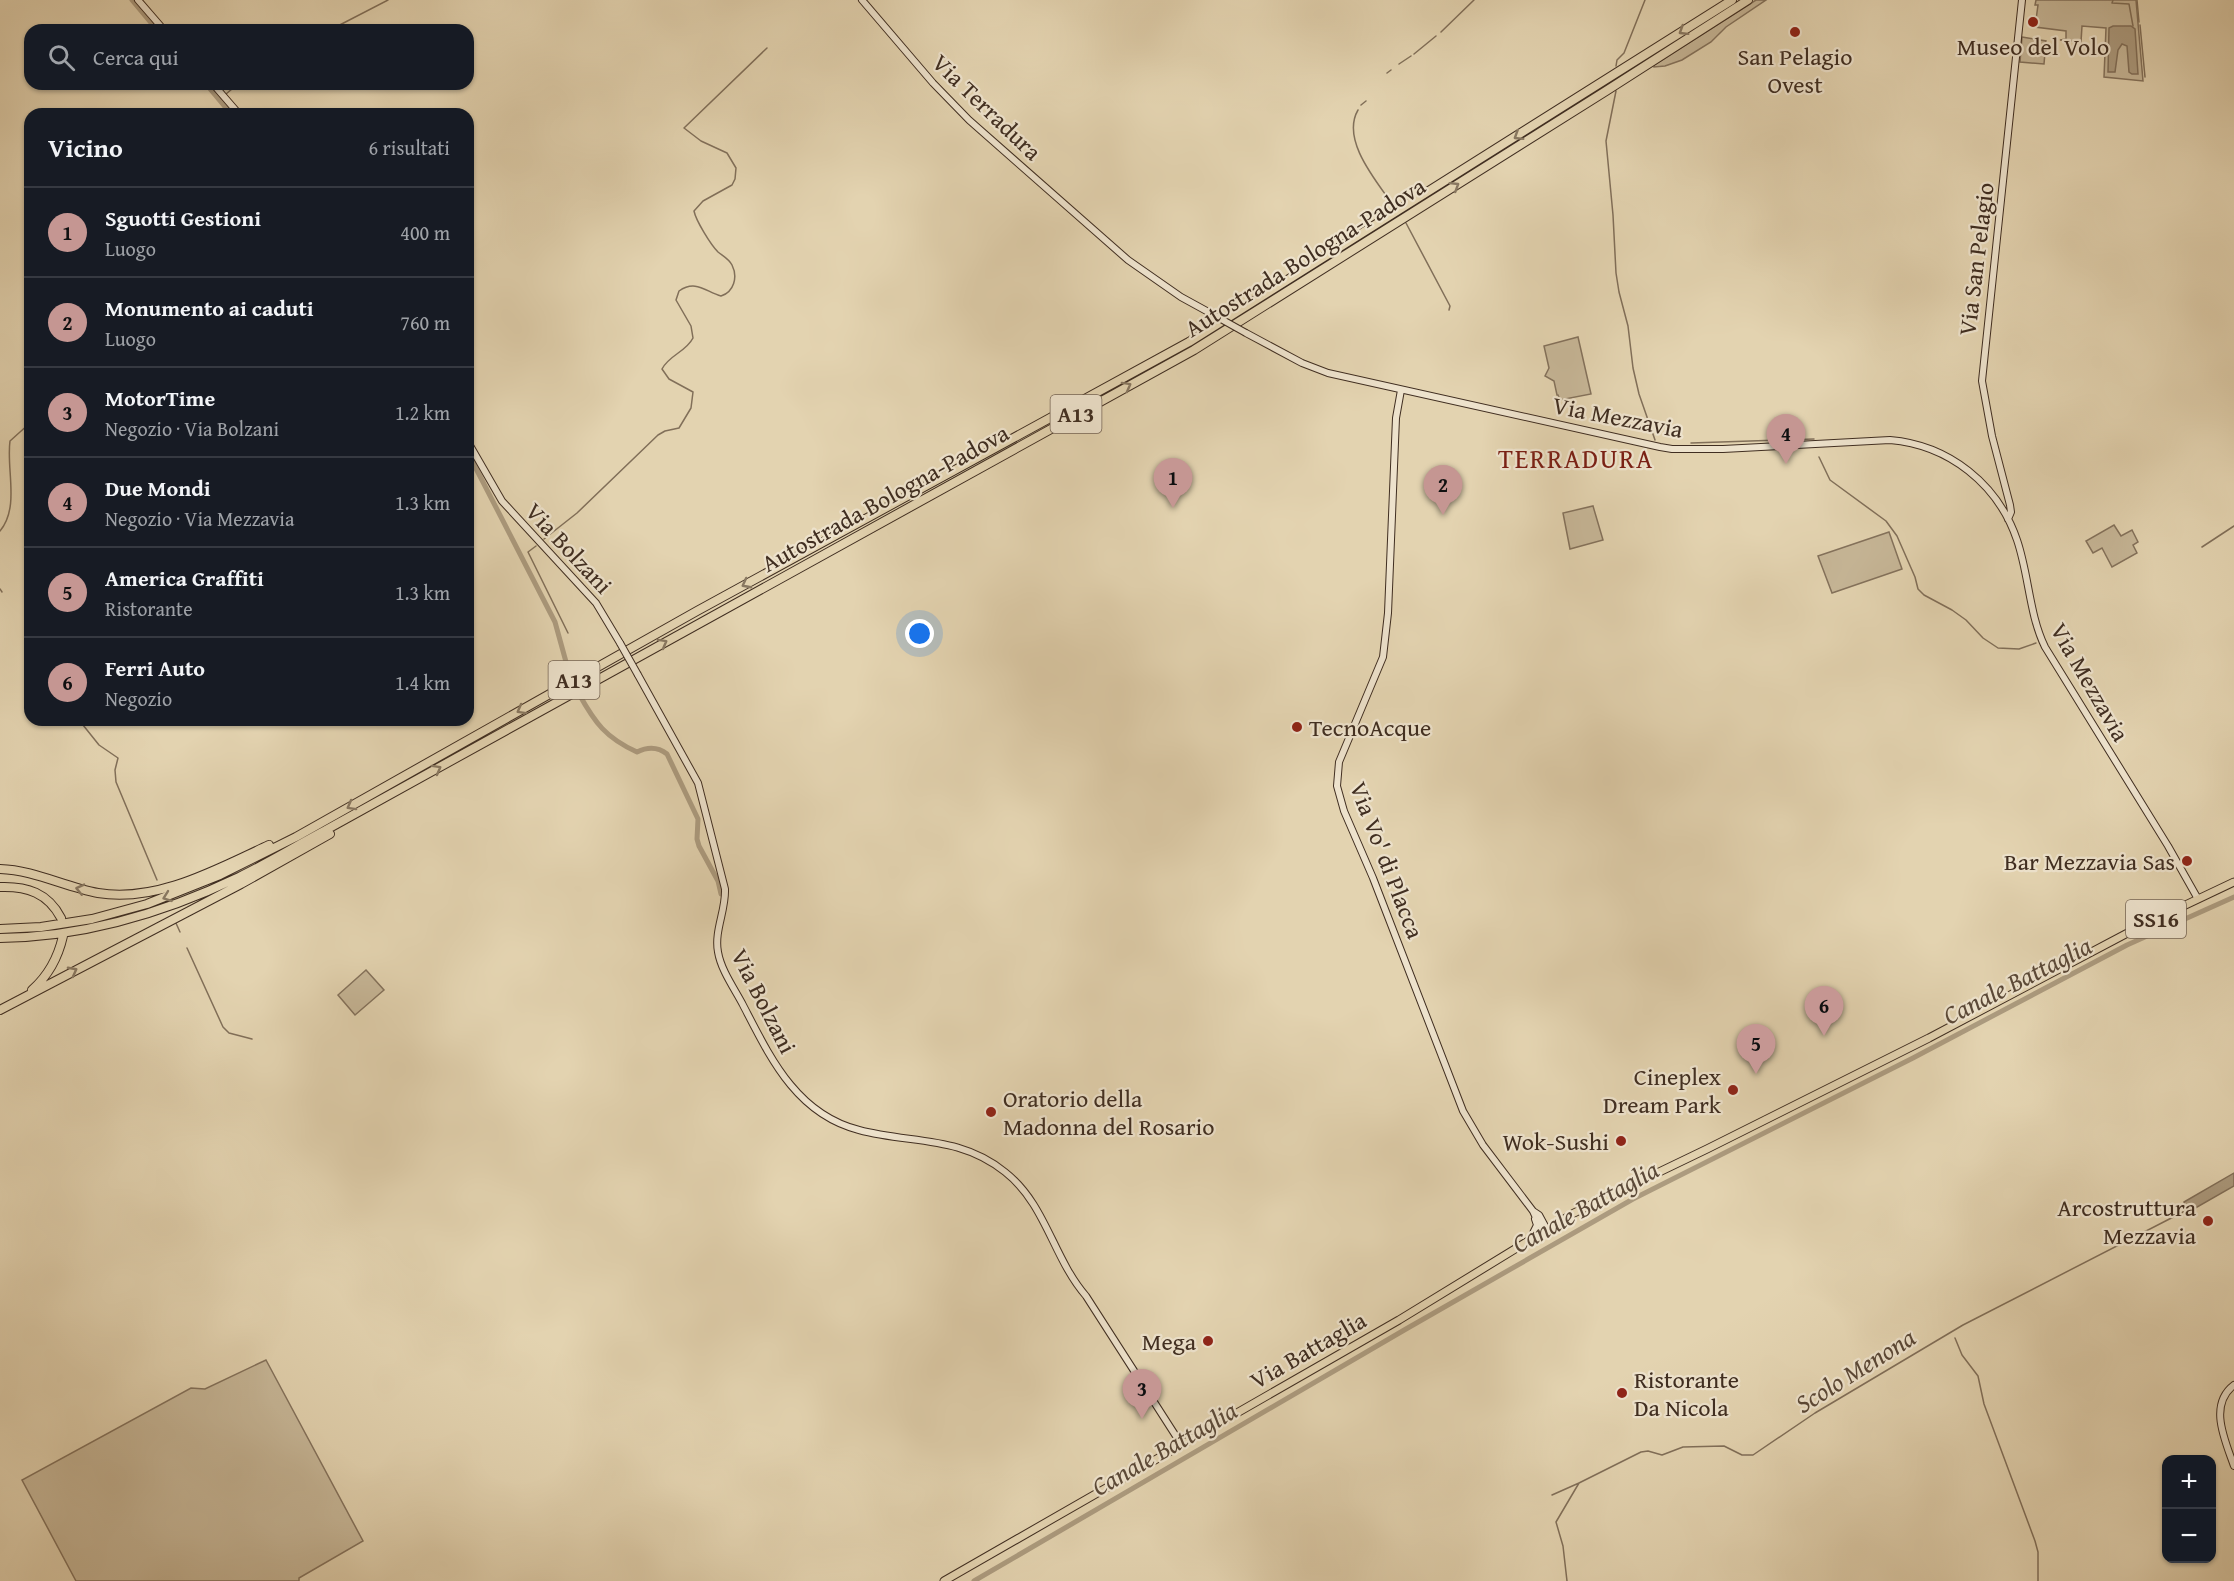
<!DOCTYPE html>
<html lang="it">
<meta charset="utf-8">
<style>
:root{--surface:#171b24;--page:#20242c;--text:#f1f3f6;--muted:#9ea1a6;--line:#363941;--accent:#c59692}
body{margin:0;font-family:"Gentium Book Plus",serif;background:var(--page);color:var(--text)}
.controls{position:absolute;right:18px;bottom:18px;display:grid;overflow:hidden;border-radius:12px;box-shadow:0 2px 4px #0004}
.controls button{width:54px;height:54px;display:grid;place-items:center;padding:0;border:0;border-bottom:2px solid var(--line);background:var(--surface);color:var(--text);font:30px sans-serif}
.you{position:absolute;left:920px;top:634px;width:21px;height:21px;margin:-15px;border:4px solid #fff;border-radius:50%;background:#1a73e8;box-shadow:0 0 0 9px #1a73e833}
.badge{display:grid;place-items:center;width:39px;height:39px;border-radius:50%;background:var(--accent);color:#111;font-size:20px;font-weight:700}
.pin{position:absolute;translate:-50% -50px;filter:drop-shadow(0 2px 3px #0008)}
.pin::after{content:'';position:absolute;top:32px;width:21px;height:18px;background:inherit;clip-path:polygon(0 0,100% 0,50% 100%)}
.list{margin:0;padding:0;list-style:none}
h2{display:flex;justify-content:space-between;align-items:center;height:78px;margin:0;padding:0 24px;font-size:26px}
h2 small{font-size:20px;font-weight:400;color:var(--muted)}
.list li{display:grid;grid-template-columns:39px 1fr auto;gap:18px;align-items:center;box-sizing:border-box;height:90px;padding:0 24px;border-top:2px solid var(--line)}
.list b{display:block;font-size:22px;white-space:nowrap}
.list p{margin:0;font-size:20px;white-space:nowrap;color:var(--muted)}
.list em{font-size:20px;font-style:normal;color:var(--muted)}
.icon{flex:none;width:33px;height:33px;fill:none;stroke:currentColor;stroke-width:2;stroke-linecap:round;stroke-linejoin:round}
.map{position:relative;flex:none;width:2234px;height:1581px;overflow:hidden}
.search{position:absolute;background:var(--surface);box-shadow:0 2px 4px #0004;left:24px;top:24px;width:450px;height:66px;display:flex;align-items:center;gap:15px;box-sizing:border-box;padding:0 21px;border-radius:18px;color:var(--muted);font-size:22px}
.panel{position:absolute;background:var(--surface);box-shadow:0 2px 4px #0004;left:24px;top:108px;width:450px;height:618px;border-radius:18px}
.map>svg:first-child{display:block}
.green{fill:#c7b798;stroke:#84725c;stroke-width:1.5}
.water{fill:#ac9b7f;stroke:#816f59;stroke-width:1.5}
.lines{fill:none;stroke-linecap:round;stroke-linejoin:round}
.stream{stroke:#816f59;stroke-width:1.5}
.canal{stroke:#ac9b7f;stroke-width:5}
.secondary-casing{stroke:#402e21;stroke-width:8}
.primary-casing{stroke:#402e21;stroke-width:9}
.highway-casing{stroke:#402e21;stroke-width:10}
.secondary{stroke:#ede2cc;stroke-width:6}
.primary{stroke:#e3d3b0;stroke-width:7}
.highway{stroke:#e3d3b0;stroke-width:8}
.secondary-bridge-casing{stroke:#402e21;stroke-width:8;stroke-linecap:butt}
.secondary-bridge{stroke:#ede2cc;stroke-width:6}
.oneway{stroke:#897861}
.poi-dot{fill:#8f2418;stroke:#ede2cc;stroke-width:2}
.labels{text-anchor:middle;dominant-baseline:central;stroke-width:4.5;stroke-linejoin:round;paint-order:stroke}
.shield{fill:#ede2cc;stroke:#746454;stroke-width:1.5}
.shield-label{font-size:22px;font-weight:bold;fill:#402e21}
.poi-label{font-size:24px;fill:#402e21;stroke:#ede2cc;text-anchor:end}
.street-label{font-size:24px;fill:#402e21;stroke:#ede2cc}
.water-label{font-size:26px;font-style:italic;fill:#5b4938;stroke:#ede2cc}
.quarter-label{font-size:27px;letter-spacing:1.5px;fill:#7a1f14;stroke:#ede2cc}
</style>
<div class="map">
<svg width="2234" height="1581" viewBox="0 0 2234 1581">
<rect width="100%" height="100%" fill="#e3d3b0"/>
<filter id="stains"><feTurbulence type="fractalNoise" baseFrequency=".00333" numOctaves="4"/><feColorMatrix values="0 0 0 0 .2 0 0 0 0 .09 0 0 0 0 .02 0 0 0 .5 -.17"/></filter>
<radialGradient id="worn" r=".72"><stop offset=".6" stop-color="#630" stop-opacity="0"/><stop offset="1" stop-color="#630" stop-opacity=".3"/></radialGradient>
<path class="green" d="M1756,0h10l-40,27 -15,15 -29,18 -17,6 -11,1v-2z
M2036,0h100l7,81 -39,-4 2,-49 -24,-2 -1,16 -21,-2 6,-1v-8l-31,-4 3,-22h-3z
M2022,37l24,4 -2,23 -24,-2z
M1578,337l13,57 -31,6 -2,-5h-1l-3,-14 -9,-5 4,-8 -5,-22z
M1593,506l10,34 -33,9 -7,-36z
M2114,525l7,11 11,-6 6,12 -5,3 4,8 -25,14 -10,-19 -9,5 -7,-12z
M1889,532l13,37 -70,24 -14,-37z
M366,970l18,20 -29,25 -17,-20z
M266,1360l97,181 -64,37v3h-223l-54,-101 169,-92 14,1z"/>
<path class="water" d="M2113,26h18l4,3 3,45h-6l-3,-2 -2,-26 -5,-2 -4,6 -3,22h-7l1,-44z
M2234,1173v13l-49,28 -1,-12z"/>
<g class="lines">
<path class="stream" d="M2113,0l-1,3 17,1 4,22
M2137,0l2,22
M2140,25l5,52
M330,30l58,-30
M1441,32l33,-32
M1414,54l22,-18
M1399,64l12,-8
M1616,66l1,-6 7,-7 21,-53
M1387,73l4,-3
M1616,91l-10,50 7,74 3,58 3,19 9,34 5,42 6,26 16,46
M226,94l12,-10
M1361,105l5,-4
M1358,110c-18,31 21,74 37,98
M1406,223l44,83 -1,4
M1691,443l123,-4
M1819,457l11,23 56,41 11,15 18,41 3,12 6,6 28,15 14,10 17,18 15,10 21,1 17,-6
M0,531c20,-24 6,-62 10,-90l20,-18
M544,539l33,-26 81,-78 7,-4 14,-3 12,-20 2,-16 -24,-13 -7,-10c7,-14 24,-17 31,-31l-2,-12 -15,-26 3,-9c17,-12 27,1 42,5 13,-4 17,-19 11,-31 -3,-6 -9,-9 -14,-13 -7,-7 -22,-31 -24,-41l9,-10 29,-16 3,-6 1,-11 -9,-15 -26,-12 -17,-13 83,-80
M536,546l-8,6 40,81
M2202,547l32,-21
M0,589l2,3
M79,720l20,25 19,13 -3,12 1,12 41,98
M175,921l5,11
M187,948l36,79 6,6 23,6
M1955,1338l7,17 16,21 6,28 51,137 3,11v29
M1552,1495l27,-12
M1567,1581l-4,-35 -7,-24 23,-39 62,-31 7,-1 14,4 21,-8 41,-1 18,9h11l62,-42 148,-88 222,-114"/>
<path class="canal" d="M132,0l25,30
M206,84l25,30
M468,453l87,169 16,58
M579,694c16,29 27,44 58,58 10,-5 20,-6 30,2l31,65 -1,20 2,7 19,35 3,13
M974,1581l432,-252 227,-130 280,-141 214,-113 107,-48"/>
<defs>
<path id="secondary" d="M138,0l26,30
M862,0l71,83 36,37 159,140 53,37 31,17
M213,84l26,30
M1246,333l56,30 26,10 332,74 12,2h51l167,-9c59,5 108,44 127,100 12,35 12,74 28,107l123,199 30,53
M1401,390l-5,28 -8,195 -5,44 -44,105 -2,24 7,25 29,67 90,233 20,34 50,66 5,11 8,7
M468,442l34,59 94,102 24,40
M2008,519l3,-7 -1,-7 -18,-69 -10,-55 40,-381
M638,675l60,108 27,106c1,21 -11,42 -7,63 3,18 16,36 25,53 27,52 53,109 116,125 52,14 100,5 146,42 41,32 48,86 81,124l95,148
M1533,1211l6,4 7,13
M1530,1239l7,-14 -2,-6
M2234,1385c-26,20 -9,55 0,81"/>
<path id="primary" d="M944,1581l455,-261 175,-107 133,-64 222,-111 208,-110 97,-46"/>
<path id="highway" d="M0,869c34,1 65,18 98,24 59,10 119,-24 171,-48
M0,887c27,-1 48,6 61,31
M0,929l41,-2 51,-8 55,-15 73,-29 76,-38 401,-226 492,-269 543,-342
M0,938c83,-1 164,-25 239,-61 29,-14 57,-31 85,-46l870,-481 412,-259 142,-91
M32,990c17,-15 26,-32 31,-54
M0,1010l241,-126 89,-50"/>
</defs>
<use href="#secondary" class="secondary-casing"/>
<use href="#primary" class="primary-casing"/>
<use href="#highway" class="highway-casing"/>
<use href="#secondary" class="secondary"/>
<use href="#primary" class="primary"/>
<use href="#highway" class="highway"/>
<defs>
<path id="secondary-bridge" d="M1212,314l34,19
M620,643l18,32"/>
</defs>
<use href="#secondary-bridge" class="secondary-bridge-casing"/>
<use href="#secondary-bridge" class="secondary-bridge"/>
</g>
<defs><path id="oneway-chevron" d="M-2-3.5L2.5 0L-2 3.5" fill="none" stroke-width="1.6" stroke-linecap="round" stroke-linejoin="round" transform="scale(1.5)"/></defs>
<g class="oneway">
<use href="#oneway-chevron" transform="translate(1683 31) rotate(148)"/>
<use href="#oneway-chevron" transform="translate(1518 136) rotate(148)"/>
<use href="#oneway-chevron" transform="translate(1455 186) rotate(-32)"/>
<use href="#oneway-chevron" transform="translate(1127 386) rotate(-29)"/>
<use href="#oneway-chevron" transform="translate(746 584) rotate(152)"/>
<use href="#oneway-chevron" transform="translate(663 643) rotate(-29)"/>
<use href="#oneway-chevron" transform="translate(521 710) rotate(151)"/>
<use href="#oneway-chevron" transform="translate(437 769) rotate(-29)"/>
<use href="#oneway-chevron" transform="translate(351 806) rotate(151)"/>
<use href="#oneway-chevron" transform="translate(80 889) rotate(-167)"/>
<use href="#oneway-chevron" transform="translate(167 897) rotate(160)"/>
<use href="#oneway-chevron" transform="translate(73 971) rotate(-28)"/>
</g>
<g class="poi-dot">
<circle cx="2033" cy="22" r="6"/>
<circle cx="1795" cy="32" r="6"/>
<circle cx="1297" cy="727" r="6"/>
<circle cx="2187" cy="861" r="6"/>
<circle cx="1733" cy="1090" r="6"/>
<circle cx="991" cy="1112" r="6"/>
<circle cx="1621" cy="1141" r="6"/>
<circle cx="2208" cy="1221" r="6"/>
<circle cx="1208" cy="1341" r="6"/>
<circle cx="1622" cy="1393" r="6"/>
</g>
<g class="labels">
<g class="shield">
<rect x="1050.5" y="395" width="51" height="38" rx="4.5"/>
<rect x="548.5" y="661" width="51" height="38" rx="4.5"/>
<rect x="2126" y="900" width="60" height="38" rx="4.5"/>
</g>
<g class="shield-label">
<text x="1076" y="414">A13</text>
<text x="574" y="680">A13</text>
<text x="2156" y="919">SS16</text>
</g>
<g class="poi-label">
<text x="2033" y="46" text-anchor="middle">Museo del Volo</text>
<text x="1795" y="56" text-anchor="middle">San Pelagio<tspan x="1795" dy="28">Ovest</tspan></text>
<text x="1309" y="727" text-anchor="start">TecnoAcque</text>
<text x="2175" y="861">Bar Mezzavia Sas</text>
<text x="1721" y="1076">Cineplex<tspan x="1721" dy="28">Dream Park</tspan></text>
<text x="1003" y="1098" text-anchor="start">Oratorio della<tspan x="1003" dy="28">Madonna del Rosario</tspan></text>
<text x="1609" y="1141">Wok-Sushi</text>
<text x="2196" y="1207">Arcostruttura<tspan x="2196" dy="28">Mezzavia</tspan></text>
<text x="1196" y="1341">Mega</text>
<text x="1634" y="1379" text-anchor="start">Ristorante<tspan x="1634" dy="28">Da Nicola</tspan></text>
</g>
<g class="street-label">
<text transform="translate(987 107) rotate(44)">Via Terradura</text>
<text transform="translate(1305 257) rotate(-32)">Autostrada Bologna-Padova</text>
<text transform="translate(1976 259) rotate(-83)">Via San Pelagio</text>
<text transform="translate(1618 417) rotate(11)">Via Mezzavia</text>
<text transform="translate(885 498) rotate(-29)">Autostrada Bologna-Padova</text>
<text transform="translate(569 548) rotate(47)">Via Bolzani</text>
<text transform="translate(2090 682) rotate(60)">Via Mezzavia</text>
<text transform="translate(1387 860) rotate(69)">Via Vo' di Placca</text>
<text transform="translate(764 1001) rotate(63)">Via Bolzani</text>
<text transform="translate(1308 1350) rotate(-30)">Via Battaglia</text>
</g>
<g class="water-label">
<text transform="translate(2017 980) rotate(-27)">Canale Battaglia</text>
<text transform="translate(1585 1206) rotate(-29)">Canale Battaglia</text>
<text transform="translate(1855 1370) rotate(-32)">Scolo Menona</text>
<text transform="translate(1164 1448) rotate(-30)">Canale Battaglia</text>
</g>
<g class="quarter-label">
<text x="1576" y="458">TERRADURA</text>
</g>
</g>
<rect width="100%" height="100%" filter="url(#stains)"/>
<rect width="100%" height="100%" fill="url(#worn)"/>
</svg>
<div class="controls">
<button>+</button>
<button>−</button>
</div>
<div class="you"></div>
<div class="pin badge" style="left:1173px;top:508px">1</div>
<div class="pin badge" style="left:1443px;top:515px">2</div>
<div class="pin badge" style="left:1142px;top:1419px">3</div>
<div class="pin badge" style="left:1786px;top:464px">4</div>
<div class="pin badge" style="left:1756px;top:1074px">5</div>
<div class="pin badge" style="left:1824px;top:1036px">6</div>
<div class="search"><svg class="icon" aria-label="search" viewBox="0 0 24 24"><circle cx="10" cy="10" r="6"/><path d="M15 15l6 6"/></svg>Cerca qui</div>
<section class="panel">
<h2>Vicino<small>6 risultati</small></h2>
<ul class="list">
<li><span class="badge">1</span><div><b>Sguotti Gestioni</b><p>Luogo</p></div><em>400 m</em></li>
<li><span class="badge">2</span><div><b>Monumento ai caduti</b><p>Luogo</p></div><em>760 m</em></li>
<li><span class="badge">3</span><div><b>MotorTime</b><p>Negozio · Via Bolzani</p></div><em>1.2 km</em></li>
<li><span class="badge">4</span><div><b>Due Mondi</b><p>Negozio · Via Mezzavia</p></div><em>1.3 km</em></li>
<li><span class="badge">5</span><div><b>America Graffiti</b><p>Ristorante</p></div><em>1.3 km</em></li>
<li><span class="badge">6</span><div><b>Ferri Auto</b><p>Negozio</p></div><em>1.4 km</em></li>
</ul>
</section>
</div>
